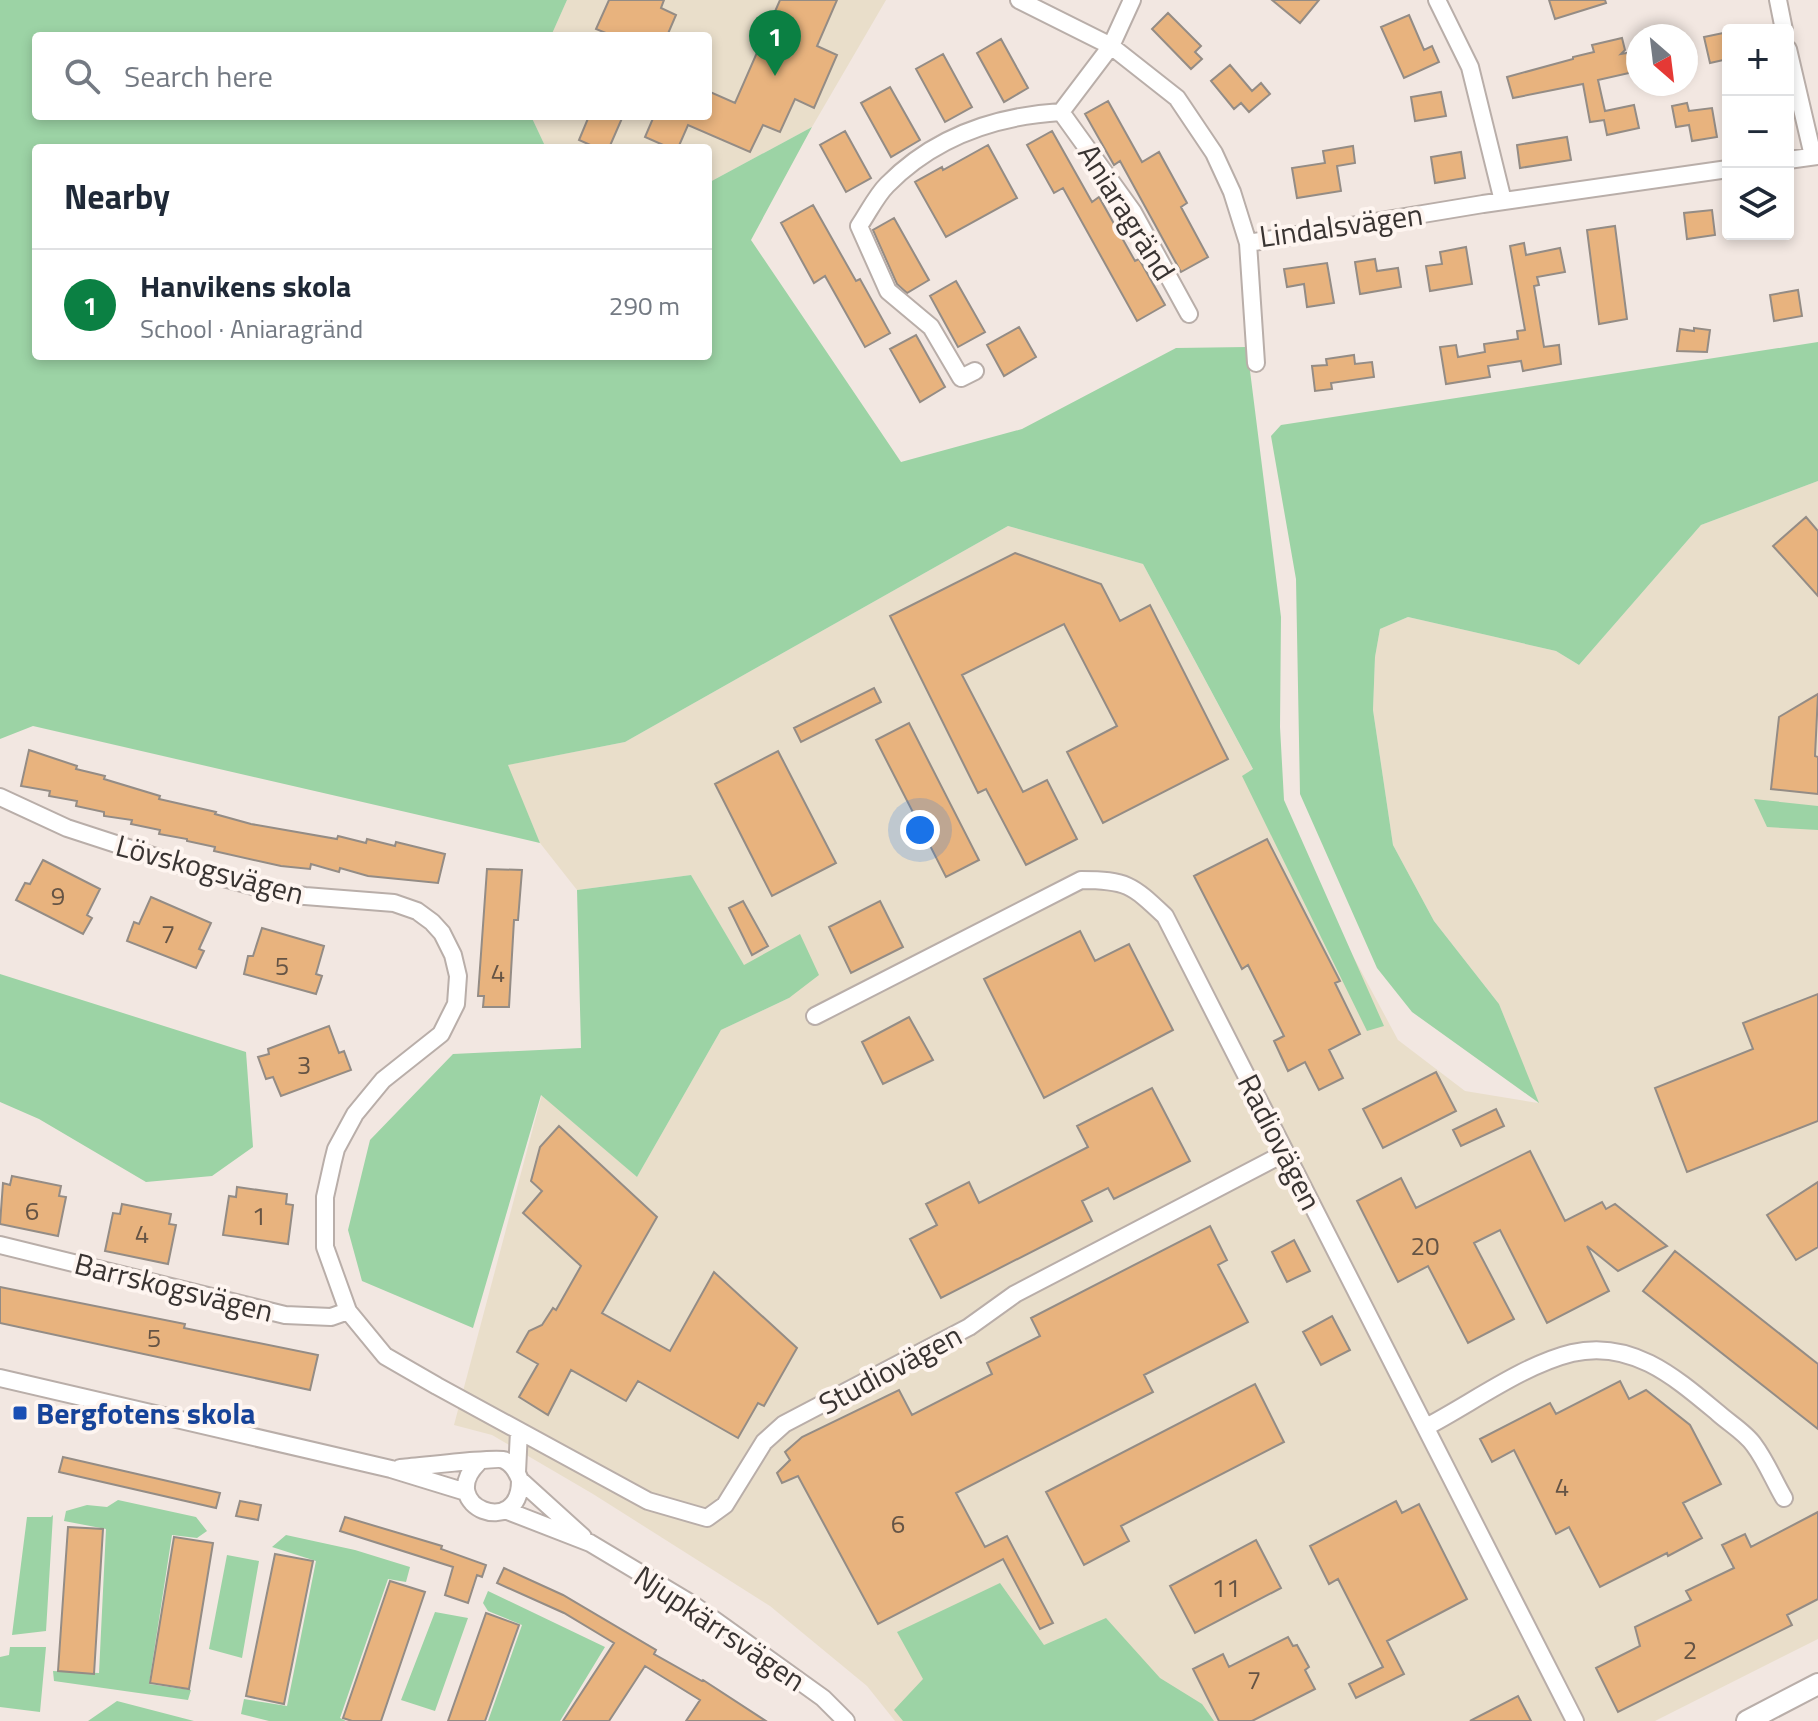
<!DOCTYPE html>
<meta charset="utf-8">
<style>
:root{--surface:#fff;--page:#f6f6f7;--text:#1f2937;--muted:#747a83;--line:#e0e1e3;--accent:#0b8043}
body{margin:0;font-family:"Titillium Web",sans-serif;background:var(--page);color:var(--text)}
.controls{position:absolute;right:24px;top:24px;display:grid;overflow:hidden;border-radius:8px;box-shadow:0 4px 12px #0003}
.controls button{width:72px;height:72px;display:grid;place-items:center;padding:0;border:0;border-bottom:2px solid var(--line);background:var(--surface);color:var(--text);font:40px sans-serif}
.compass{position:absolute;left:1626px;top:24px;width:72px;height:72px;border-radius:50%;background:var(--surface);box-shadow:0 4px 12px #0003;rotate:152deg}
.you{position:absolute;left:920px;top:830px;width:28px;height:28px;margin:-20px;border:6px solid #fff;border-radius:50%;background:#1a73e8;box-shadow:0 0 0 12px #1a73e833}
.badge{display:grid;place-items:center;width:52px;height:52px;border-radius:50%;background:var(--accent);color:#fff;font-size:26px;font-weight:700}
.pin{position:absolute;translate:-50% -66px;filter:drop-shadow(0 2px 4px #0008)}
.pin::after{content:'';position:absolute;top:42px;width:28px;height:24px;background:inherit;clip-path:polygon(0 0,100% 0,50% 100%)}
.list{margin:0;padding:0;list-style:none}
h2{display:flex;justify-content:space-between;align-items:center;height:104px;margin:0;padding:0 32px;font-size:34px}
h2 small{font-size:26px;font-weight:400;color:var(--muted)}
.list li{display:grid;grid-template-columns:52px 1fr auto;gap:24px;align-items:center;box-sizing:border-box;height:112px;padding:0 32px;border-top:2px solid var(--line)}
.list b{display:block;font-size:30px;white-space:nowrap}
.list p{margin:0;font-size:26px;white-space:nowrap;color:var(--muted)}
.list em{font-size:26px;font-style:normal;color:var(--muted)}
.icon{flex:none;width:44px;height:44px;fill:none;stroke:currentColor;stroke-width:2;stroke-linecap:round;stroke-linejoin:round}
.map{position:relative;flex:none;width:1818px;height:1721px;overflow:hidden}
.search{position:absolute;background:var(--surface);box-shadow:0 4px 12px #0003;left:32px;top:32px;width:680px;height:88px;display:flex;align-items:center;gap:20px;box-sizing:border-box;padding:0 28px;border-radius:8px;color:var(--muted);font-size:30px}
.panel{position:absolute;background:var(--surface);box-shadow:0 4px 12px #0003;left:32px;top:144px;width:680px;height:216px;border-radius:8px}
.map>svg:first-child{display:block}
.industrial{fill:#e9deca}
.green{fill:#9cd3a5}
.building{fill:#e8b37e;stroke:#948c85;stroke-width:2}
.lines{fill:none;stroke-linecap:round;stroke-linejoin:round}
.minor-casing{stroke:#b9aea9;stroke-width:20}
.tertiary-casing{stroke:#b9aea9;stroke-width:24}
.minor{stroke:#fff;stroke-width:16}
.tertiary{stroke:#fff;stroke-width:20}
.transit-dot{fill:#1a4fb4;stroke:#fef5f0;stroke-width:3}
.labels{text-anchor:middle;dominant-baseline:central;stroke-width:8;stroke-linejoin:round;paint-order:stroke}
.number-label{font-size:26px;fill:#655445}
.street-label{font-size:30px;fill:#393432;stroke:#fef5f0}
.transit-label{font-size:30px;font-weight:bold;fill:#164399;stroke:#fef5f0;text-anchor:start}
</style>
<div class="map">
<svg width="1818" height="1721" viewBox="0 0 1818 1721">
<rect width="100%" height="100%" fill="#f2e7e1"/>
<path class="industrial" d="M567,0h319l-74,127 -104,56v-35h-162l-15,-32h177v-80h-157z
M1818,481v1158l-163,82h-760l-28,-35 -97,-80 -177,-112 -101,-59 -38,-10 88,-331 95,83 84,-147 68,-32 -45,-32 -53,-91 -114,15 -37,-47 -33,-78 118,-23 383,-216 135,38 255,476 67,51 73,12 -39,-99 -65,-83 -41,-76 -20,-135 2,-53 5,-28 28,-12 148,34 23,14 122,-140z"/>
<path class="green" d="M0,0h567l-16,36h-515v80h495l15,32h-510v208h672v-173l104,-56 -61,113 150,222 121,-33 154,-81 71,-1 34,270 -1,110 4,73 100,226 -17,5 -125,-255 11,-7 -110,-205 -135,-38 -383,216 -117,23 32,78 -507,-117 -33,13z
M1818,342v139l-117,44 -122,140 -23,-14 -148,-34 -28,12 -5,28 -2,53 20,135 41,76 65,83 40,99 -127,-91 -35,-44 -77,-174 -4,-215 -25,-143 10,-11z
M1754,799l64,7v24l-51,-3z
M691,875l53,90 56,-31 19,41 -30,23 -68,32 -84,147 -96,-82 -68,233 -111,-47 -14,-51 22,-90 83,-86 128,-6 -4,-158z
M0,974l246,78 7,95 -41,29 -66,6 -107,-63 -39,-17z
M118,1500l78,17 11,14 -10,7 -25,-3 -23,149 42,6 -3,10 -134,-19 -1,-10 46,2 7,-144 -42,-8 2,-10 21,-6 20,2z
M53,1515l-7,116 -34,4 15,-118h24z
M286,1535l69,15 55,17 -4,15 -18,-3 -48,139 6,3h-77l-28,-7 3,-15 43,7 29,-145 -44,-14z
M227,1555l32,6 -17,97 -33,-9z
M1000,1583l44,62 62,-27 54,60 42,26 12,17h-311l-9,-11 29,-31 -26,-47z
M488,1591l117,56 -45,74h-72l34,-96 -34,-14 -5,-8z
M435,1612l33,6 -33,93 -34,-11z
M10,1647h36l-6,65 -40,-5v-50l9,-2z
M117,1701l77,20h-106z"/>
<path class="building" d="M609,0h55l-3,8 15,7 -9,21h-54l-17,-7z
M780,0h57l-20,46 20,9 -23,53 -19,-9 -15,33 -17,-7 -13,27 -62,-27 -10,23h-8l-25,-11 9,-21h54v-25l27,12z
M1272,0h47l-19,23z
M1549,0h56l1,3 -51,16z
M1168,13l33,33 -6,6 7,7 -11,10 -39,-40z
M1409,15l15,35 8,-4 7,16 -35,16 -23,-51z
M1728,32v27l-18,4 -6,-26z
M1622,38l3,12 -4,4 17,-3v20l-40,9 7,31 29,-6 5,23 -32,7 -3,-15 -14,2 -7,-38 -70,14 -6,-21 66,-18v-2l21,-5 -2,-7z
M1001,39l27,49 -24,14 -27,-49z
M943,54l29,53 -27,15 -29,-53z
M1230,65l22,26 9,-8 9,11 -21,18 -8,-9 -7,6 -23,-28z
M890,87l30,53 -29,17 -30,-54z
M1441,92l5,24 -31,5 -4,-24z
M1108,101l34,61 17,-10 28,51 -6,4 27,50 -27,15 -61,-111 -6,4 -29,-51z
M1687,103l2,8 23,-3 5,29 -25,4 -3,-16 -13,2 -4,-21z
M589,116h34l-14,32h-12l-18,-8z
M845,131l26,47 -25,14 -26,-47z
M1052,131l40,71 7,-5 36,64 4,-2 26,46 -28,16 -74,-133 -9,5 -27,-48z
M1567,137l4,23 -51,8 -3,-23z
M988,145l29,53 -71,39 -31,-55 27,-15 1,3z
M1353,146l2,17 -18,3 4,25 -44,7 -5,-30 33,-5 -2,-12z
M1461,152l4,26 -30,5 -4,-26z
M813,205l43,76 4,-2 30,54 -25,14 -40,-71 -11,7 -33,-60z
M1712,210l3,25 -28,4 -3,-26z
M894,218l35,62 -22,13 -10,-9 -24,-54z
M1615,226l12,93 -28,5 -12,-94z
M1524,243l2,12 34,-7 5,24 -28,5 2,8 -5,1 10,61 15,-2 2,19 -38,7 -2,-10 -33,5 2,11 -44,7 -6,-37 16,-2 2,12 27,-5 -1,-8 34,-5 -1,-8 8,-1 -15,-84z
M1466,247l6,37 -42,7 -4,-25 16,-2 -2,-12z
M1375,259l2,12 21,-3 3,19 -41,7 -5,-32z
M1327,263l7,40 -27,4 -3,-23 -17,3 -3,-18z
M956,281l29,51 -27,15 -28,-51z
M1798,290l4,26 -28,5 -4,-26z
M1019,327l17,30 -32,19 -17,-31z
M1694,328l16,2 -3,22 -30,-1 3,-22 14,2z
M916,335l29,52 -25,15 -30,-53z
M1354,355l1,9 17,-2 2,15 -43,6 1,6 -17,2 -3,-25 15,-1 -1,-6z
M1806,517l12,14v65l-45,-50z
M1015,553l86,31 19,37 30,-16 78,154 -125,64 -36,-71 50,-26 -53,-102 -102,51 61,117 24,-12 30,59 -51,26 -40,-76 -8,4 -88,-177z
M874,688l7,14 -80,40 -7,-14z
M1818,694l-3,62 3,1v37l-47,-5 8,-72z
M909,723l70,137 -33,17 -70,-137z
M29,750l48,16 -1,3 29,7 -1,3 56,17 -1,3 57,13 -1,2 36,10 86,15 1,-3 28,7 1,-4 28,7 1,-4 49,12 -7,29 -70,-7 -28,-8 -1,4 -28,-8 -1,5 -29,-3 -67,-15 1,-4 -28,-6v-2l-28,-5 1,-4 -29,-6 1,-4 -28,-4v-4l-28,-6 1,-5 -28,-5 1,-5 -29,-5z
M778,751l58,112 -64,33 -57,-112z
M1267,839l73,142 -5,2 25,51 -31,16 14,28 -24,12 -14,-28 -17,9 -14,-30 10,-5 -36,-71 -6,4 -48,-93z
M43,860l57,29 -13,26 5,3 -9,16 -67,-34 9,-17 5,1z
M487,869l35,1 -4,50h-4l-5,87h-26l1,-11h-6z
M151,897l60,26 -12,26 5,2 -8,17 -69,-27 7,-19 5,2z
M743,901l25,45 -16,9 -23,-47z
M880,901l23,46 -52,26 -22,-46z
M262,928l62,18 -8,28 6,2 -6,18 -72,-20 4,-18h5z
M1080,931l15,30 34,-17 44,86 -129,68 -60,-119z
M1818,994v127l-131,51 -32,-84 98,-39 -10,-26z
M909,1017l24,43 -50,24 -21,-42z
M329,1026l10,27 5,-2 7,19 -70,26 -8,-19 -7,2 -8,-22 11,-3 -1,-5z
M1436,1072l20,39 -73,37 -20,-39z
M1152,1088l38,73 -76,38 -6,-11 -26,13 10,20 -151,77 -31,-59 27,-14 -11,-21 43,-22 10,21 109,-56 -11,-21z
M1496,1109l8,17 -43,20 -8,-16z
M559,1126l98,91 -55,96 68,38 44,-79 83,76 -33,58 -6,-3 -20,35 -100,-57 -12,20 -55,-31 -23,45 -29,-18 19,-33 -21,-12 12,-21 13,-6 11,-17 3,2 25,-44 -58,-53 19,-22 -11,-10 9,-34z
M1530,1151l35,70 37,-19 4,7 9,-5 52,42 -49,25 -31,-25 22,45 -62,32 -47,-93 -26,13 40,76 -46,24 -40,-77 -30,16 -41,-81 44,-23 15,30z
M12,1176l49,10 -2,10 7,1 -8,39 -58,-12 3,-41 7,2z
M1818,1182v65l-22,13 -29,-45z
M237,1187l50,7 -1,10 7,1 -5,39 -65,-9 6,-39 7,1z
M122,1204l49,10 -2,10 7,1 -8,39 -63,-13 8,-38 7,1z
M1210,1226l17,34 -9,5 30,57 -104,53 9,17 -197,101 29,54 22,-11 46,87 -13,6 -37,-70 -125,65 -80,-148 -16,7 -5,-10 13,-13 -5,-8 17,-15 97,-47 13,25 80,-41 -5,-11 53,-27 -9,-18z
M1294,1240l16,31 -23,11 -15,-30z
M1675,1251l143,113v65l-175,-138z
M0,1287l185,37 -1,4 134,27 -8,35 -310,-67z
M1332,1316l18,34 -29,15 -18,-33z
M1620,1381l9,18 17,-9 44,35 31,59 -38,19 19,35 -34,18 -1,-3 -67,34 -31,-60 -13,7 -42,-84 -22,12 -12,-23 70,-36 6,11z
M1255,1384l29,58 -163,84 8,15 -45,24 -38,-73z
M63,1457l157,36 -4,15 -157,-36z
M240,1501l21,4 -3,15 -22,-4z
M1396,1501l6,12 17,-9 48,95 -80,42 17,33 -48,24 -7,-14 34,-17 -45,-88 -9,5 -19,-38z
M1818,1512v87l-31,16 5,10 -174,87 -22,-44 44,-22 -5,-19 56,-27 -5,-9 48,-23 -12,-23 23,-11 6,13z
M345,1517l97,29 -1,3 45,16 -4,12 -5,-2 -9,28 -23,-8 8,-28 -113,-36z
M68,1527l35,2 -9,145 -36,-3z
M174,1537l39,6 -24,146 -39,-6z
M1256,1540l25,48 -86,45 -25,-47z
M275,1554l38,7 -29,143 -38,-8z
M504,1568l59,27 93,55 -2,4 48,27 1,-1 63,41h-80l14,-21 -55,-34 -36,55h-46l51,-78 -50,-30 -67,-30z
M390,1581l35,11 -44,129h-29l-9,-3z
M486,1613l33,12 -34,96h-37z
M1288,1637l5,9 4,-1 12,22 -4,3 10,19 -63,32h-33l-26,-52 30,-15 6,13z
M1518,1696l13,25h-61z"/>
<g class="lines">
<defs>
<path id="minor" d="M1019,0l92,46 66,52 37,55 18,39 16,51 235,-39 245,-35
M1437,0l33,67 33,134
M1778,0l6,30
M1788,49l25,107
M1061,112l50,-66 21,-46
M1788,160l30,-4
M1248,243l8,120
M975,371l-14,7 -30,-51 -43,-36 -29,-65c9,-13 17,-30 28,-41 47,-48 109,-69 174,-73l72,100 56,102
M0,797l67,31 135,44 69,19 34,5 89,7 23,8 15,11 10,11 11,22 5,21 -2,28 -15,30 -58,46 -28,34 -19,35 -3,12 -8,36v50l23,64 37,45 52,30 211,115 59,17 18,-13 39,-63 20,-18 185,-97 46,-33 270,-141
M815,1016l266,-136c46,0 51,5 84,36l410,805
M0,1245l285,70 46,2 17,-6
M0,1378l391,91 75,23
M1426,1427c46,-24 97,-62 146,-74 60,-14 104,25 146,60 11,10 28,20 36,32 12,16 20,36 30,53
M478,1463c-43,43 43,77 42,17
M400,1468c15,-1 98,-11 104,-8 9,4 13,12 16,20l63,57
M517,1472l2,-41
M505,1510l85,33 102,61 131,94 23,23"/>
<path id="tertiary" d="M1747,1721l71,-37"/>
</defs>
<use href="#minor" class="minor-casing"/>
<use href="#tertiary" class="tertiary-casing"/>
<use href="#minor" class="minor"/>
<use href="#tertiary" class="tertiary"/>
</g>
<rect class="transit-dot" x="12" y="1405" width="16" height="16" rx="4"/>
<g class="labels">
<g class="number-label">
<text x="58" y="895">9</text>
<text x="168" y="933">7</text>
<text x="282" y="965">5</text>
<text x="498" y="972">4</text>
<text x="304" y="1064">3</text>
<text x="32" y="1210">6</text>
<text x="259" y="1215">1</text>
<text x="142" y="1233">4</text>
<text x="1425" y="1245">20</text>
<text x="154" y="1337">5</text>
<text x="1562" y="1486">4</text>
<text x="898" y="1523">6</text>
<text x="1226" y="1587">11</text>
<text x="1690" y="1649">2</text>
<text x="1254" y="1679">7</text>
</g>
<g class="street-label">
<text transform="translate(1127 212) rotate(58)">Aniaragränd</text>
<text transform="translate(1341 225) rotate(-8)">Lindalsvägen</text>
<text transform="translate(210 869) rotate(15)">Lövskogsvägen</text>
<text transform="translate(1280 1142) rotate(63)">Radiovägen</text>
<text transform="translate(174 1287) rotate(14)">Barrskogsvägen</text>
<text transform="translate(890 1369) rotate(-28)">Studiovägen</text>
<text transform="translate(720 1628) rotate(34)">Njupkärrsvägen</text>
</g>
<g class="transit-label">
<text x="36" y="1413">Bergfotens skola</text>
</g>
</g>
</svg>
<div class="controls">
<button>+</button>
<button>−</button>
<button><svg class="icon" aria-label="layers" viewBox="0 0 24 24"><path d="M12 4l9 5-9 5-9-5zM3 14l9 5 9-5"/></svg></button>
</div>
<svg class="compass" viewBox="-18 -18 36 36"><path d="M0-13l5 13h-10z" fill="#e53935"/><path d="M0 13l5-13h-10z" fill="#747a83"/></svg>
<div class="you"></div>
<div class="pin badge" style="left:775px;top:76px">1</div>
<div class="search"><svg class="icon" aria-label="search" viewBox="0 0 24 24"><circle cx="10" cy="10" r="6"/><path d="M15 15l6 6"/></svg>Search here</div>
<section class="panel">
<h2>Nearby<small></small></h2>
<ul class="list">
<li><span class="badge">1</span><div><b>Hanvikens skola</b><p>School · Aniaragränd</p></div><em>290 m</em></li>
</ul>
</section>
</div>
